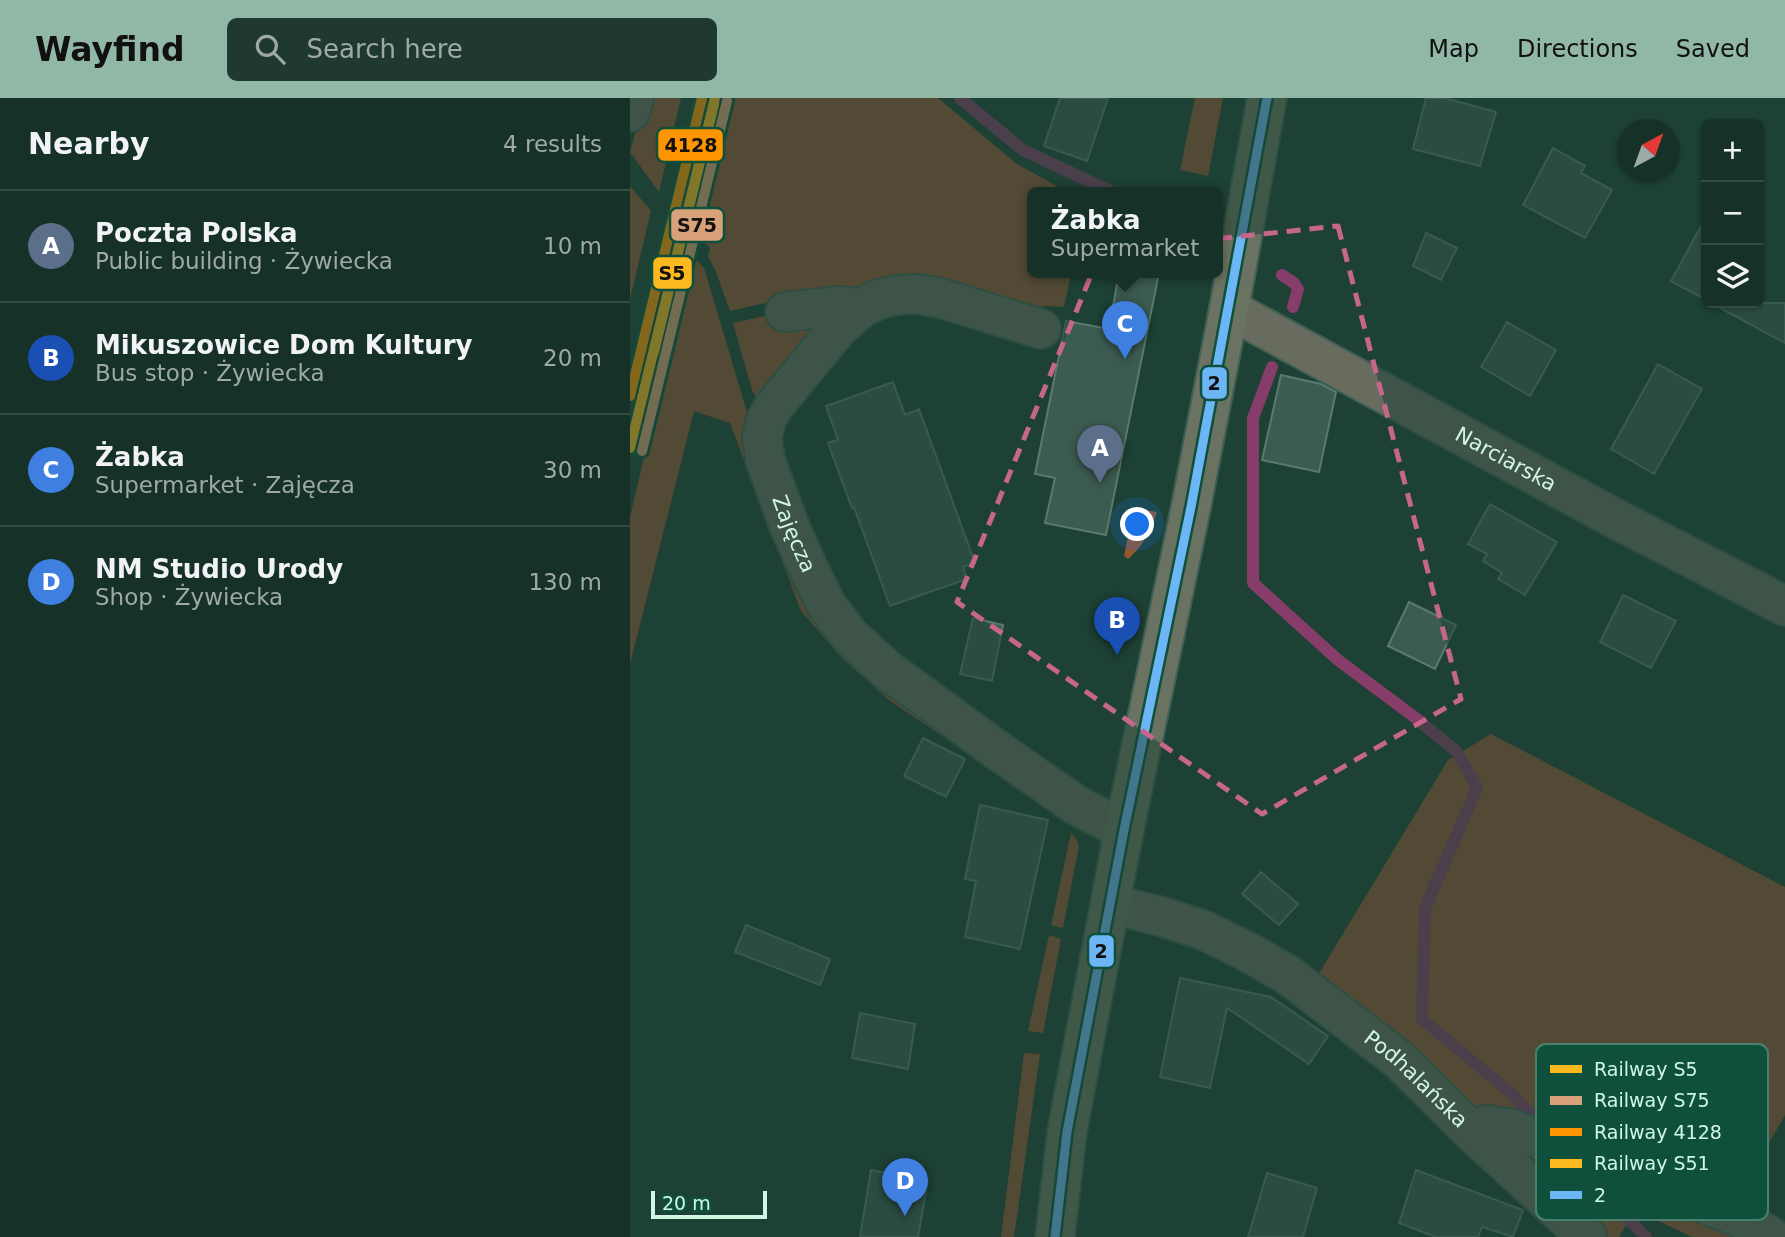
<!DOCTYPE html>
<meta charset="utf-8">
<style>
:root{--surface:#163128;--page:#1f3930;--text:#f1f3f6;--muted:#9ea9a8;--line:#354c45;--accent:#91b7a7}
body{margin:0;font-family:"DejaVu Sans",sans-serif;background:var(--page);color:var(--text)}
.controls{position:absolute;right:21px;top:21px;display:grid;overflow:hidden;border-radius:10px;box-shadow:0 2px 5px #0004}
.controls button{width:63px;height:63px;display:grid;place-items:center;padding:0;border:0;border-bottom:2px solid var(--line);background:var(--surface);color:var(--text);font:35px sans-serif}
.compass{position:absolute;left:987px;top:21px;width:63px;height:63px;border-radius:50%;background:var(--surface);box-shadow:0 2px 5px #0004;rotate:41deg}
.scale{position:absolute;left:21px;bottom:18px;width:116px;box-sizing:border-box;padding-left:7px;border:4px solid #d0f6e4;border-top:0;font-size:19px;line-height:24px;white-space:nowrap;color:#d0f6e4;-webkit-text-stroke:5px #0e503b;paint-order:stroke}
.you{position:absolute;left:508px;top:427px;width:24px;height:24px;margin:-18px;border:5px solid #fff;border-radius:50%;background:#1a73e8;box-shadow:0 0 0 10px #1a73e833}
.badge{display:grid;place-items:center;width:46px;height:46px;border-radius:50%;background:var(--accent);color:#fff;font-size:23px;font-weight:700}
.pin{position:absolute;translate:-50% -58px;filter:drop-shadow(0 2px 4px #0008)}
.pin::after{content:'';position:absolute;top:37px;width:24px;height:21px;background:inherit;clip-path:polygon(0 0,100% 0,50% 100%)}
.popup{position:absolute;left:397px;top:89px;width:196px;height:91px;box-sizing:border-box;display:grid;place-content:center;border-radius:10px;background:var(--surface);filter:drop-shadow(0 2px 5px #0005);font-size:23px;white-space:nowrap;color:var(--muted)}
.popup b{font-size:26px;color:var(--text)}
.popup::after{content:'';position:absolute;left:50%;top:100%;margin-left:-14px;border:14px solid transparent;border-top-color:var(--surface)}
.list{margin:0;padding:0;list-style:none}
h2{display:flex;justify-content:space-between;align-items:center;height:91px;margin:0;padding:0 28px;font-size:30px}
h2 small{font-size:23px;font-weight:400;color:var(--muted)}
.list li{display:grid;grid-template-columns:46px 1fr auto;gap:21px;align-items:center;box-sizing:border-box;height:112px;padding:0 28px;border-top:2px solid var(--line)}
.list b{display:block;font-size:26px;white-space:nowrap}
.list p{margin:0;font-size:23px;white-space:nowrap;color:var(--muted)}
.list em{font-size:23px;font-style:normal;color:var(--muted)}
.icon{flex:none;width:38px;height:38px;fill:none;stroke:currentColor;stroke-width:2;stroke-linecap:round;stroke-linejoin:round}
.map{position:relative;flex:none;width:1155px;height:1139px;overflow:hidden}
header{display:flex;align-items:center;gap:42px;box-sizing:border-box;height:98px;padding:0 35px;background:var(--accent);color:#111}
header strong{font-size:33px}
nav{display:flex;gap:38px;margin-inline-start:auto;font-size:24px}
.search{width:490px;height:63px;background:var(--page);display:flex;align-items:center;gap:18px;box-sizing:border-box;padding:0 24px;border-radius:10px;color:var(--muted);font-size:26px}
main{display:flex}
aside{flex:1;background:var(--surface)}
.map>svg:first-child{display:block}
.green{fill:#935633}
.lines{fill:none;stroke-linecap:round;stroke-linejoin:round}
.stream{stroke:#863d69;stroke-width:12}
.building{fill:#3c5c51;stroke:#5a7a6e;stroke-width:2}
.minor-casing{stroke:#405f54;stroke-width:42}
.major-casing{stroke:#405f54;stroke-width:42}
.minor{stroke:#686c5f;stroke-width:38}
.major{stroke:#6a7361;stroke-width:38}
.bus-1-casing{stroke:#0e503b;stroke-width:14}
.bus-1{stroke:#6db6f5;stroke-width:9}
.rail-1-casing{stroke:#0e503b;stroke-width:16}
.rail-2-casing{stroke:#0e503b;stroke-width:16}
.rail-3-casing{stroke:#0e503b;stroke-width:16}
.rail-4-casing{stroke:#0e503b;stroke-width:16}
.rail-1{stroke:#fbb81f;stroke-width:10}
.rail-2{stroke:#d9a179;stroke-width:10}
.rail-3{stroke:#ff9500;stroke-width:10}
.rail-4{stroke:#fbb81f;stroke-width:10}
.marked{fill:none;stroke:#c7668b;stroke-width:5;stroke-dasharray:14 9;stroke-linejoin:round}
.labels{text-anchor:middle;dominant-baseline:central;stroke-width:7;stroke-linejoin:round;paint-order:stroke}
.street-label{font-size:21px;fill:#d0f6e4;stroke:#0e503b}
.key{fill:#0e503b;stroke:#48826e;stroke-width:2}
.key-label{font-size:19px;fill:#d0f6e4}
.line-badge{stroke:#0e503b;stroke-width:2.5}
.pale-badge-label{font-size:19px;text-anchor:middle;font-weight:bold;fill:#111}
</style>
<header>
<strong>Wayfind</strong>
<div class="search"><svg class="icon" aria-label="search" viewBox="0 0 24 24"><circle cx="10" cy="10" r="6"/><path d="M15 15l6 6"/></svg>Search here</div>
<nav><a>Map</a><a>Directions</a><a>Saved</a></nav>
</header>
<main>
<aside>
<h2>Nearby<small>4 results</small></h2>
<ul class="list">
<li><span class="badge" style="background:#5c6f8a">A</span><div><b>Poczta Polska</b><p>Public building · Żywiecka</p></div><em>10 m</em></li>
<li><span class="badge" style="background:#1a4fb4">B</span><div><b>Mikuszowice Dom Kultury</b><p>Bus stop · Żywiecka</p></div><em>20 m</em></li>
<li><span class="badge" style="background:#3f7fe0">C</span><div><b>Żabka</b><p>Supermarket · Zajęcza</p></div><em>30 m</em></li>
<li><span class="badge" style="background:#3f7fe0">D</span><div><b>NM Studio Urody</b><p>Shop · Żywiecka</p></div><em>130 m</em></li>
</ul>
</aside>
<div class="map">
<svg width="1155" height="1139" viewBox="0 0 1155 1139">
<rect width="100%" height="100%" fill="#1d4135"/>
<path class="green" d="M15,0h36l-22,94 -29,-40z
M102,0h206l79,66 52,29h-37v80h39l-7,34 -20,-1 -22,3 -252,-7 -40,9 -15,-42 -7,-12 2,-10 -15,-10z
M565,0h28l-15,78 -28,-6z
M0,88l21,25 -21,88z
M60,158l7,4 7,8 81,271 181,201 -3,10 -74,-50 -47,-42 -41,-47 -71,-188 -36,-12 -64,253v-147l51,-217z
M147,215l57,3 -75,88 -7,-14 -19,-67z
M504,410l23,4c-7,20 -13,33 -29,47l-4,-3z
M861,636l294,153v228l-52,91 -259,-97 -159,-129 133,-220z
M441,735l5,6 3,7 -16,82 -12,-3z
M419,837l12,4 -18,94 -15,-2z
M394,955l16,1 -26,183h-13z
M876,1039l246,100h-60l-57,-27 -16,27h-16z"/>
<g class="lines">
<path class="stream" d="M330,0l63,52 91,43
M652,177l12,8 4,6 -5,18
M642,269l-19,51v165l85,77 79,59 40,33 20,36 -52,120 -3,111 89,74 24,26
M982,1105l34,34"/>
</g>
<path class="building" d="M430,0h48l-21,63 -43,-15z
M796,0h19l51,14 -16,54 -67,-17z
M923,50l32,18 -4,7 31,17 -27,48 -62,-33z
M1076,119v83l-35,-19z
M796,135l31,15 -16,32 -28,-14z
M489,175h40l-53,262 -61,-12 10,-45 -20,-4 31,-153 43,8z
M1081,205h74v40z
M877,224l49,28 -26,46 -49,-29z
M1028,266l44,25 -48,85 -43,-25z
M651,277l40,9 15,8 -17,80 -57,-12z
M263,284l12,33 14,-6 56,154 -12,4 4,12 -77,27 -36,-99 -2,1 -24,-65 10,-3 -12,-34z
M860,406l67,38 -32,53 -27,-16 4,-6 -19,-12 4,-7 -19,-10z
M993,497l53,26 -25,47 -51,-26z
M779,504l47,23 -21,44 -47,-23z
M343,520l30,7 -11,56 -32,-7z
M293,640l42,21 -19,38 -42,-21z
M350,707l68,15 -28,129 -55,-12 11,-56 -11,-2z
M631,774l37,32 -19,21 -37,-31z
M116,827l84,34 -10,26 -85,-33z
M550,880l91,19 57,39 -19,28 -82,-56 -17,80 -50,-11z
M230,915l55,11 -7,45 -56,-11z
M241,1072l57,10 -10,57h-58z
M786,1072l107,40 -10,27 -31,-10 -4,10h-42l-37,-14z
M637,1075l50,15 -14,49h-55z"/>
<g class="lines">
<defs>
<g id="minor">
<path d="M0,14l4,-14"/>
<path id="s1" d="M599,211l385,209 171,88"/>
<path d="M155,214l53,-6 23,2"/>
<path id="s2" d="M411,231l-101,-31 -22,-4 -21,1 -18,4 -18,9 -22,19 -64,78 -9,15 -4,17 3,22 24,66 20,45 18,36 23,30 36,33 111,81 79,55 48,25"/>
<path id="s3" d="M481,806l52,13 40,13 43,21 42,24 110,84 73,72 16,-6 22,3 227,88 35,21"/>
<path d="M841,1033l116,106"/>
</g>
<path id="major" d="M425,1139l12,-105 57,-302 67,-323 38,-198 38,-211"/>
</defs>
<use href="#minor" class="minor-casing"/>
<use href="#major" class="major-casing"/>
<use href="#minor" class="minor"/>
<use href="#major" class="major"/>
<defs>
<path id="bus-1" d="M425,1139l12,-105 57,-302 67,-323 76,-409"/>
</defs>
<use href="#bus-1" class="bus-1-casing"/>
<use href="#bus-1" class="bus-1"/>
<defs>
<path id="rail-1" d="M0,350l85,-350"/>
<path id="rail-2" d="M12,353l85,-350"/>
<path id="rail-3" d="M0,298l72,-298"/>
<path id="rail-4" d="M24,254l60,-248"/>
</defs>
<use href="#rail-1" class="rail-1-casing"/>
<use href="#rail-2" class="rail-2-casing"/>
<use href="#rail-3" class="rail-3-casing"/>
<use href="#rail-4" class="rail-4-casing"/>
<use href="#rail-1" class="rail-1"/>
<use href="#rail-2" class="rail-2"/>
<use href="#rail-3" class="rail-3"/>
<use href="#rail-4" class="rail-4"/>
</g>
<path d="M0 0H1155V1139H0ZM708,128l123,473 -199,115 -305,-212 144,-351z" fill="#1d4135" fill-opacity=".55" fill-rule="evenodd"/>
<path class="marked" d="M708,128l123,473 -199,115 -305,-212 144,-351z"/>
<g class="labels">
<g class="street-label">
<text stroke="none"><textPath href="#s1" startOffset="315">Narciarska</textPath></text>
<text stroke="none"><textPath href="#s2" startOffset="455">Zajęcza</textPath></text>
<text stroke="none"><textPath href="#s3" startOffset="357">Podhalańska</textPath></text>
</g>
</g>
<rect x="906" y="946" width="232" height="176" rx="10" class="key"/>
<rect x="920" y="967" width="32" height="8" fill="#fbb81f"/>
<rect x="920" y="998" width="32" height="9" fill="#d9a179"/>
<rect x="920" y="1030" width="32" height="8" fill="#ff9500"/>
<rect x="920" y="1061" width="32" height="9" fill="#fbb81f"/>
<rect x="920" y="1093" width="32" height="8" fill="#6db6f5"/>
<g class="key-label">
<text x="964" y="978">Railway S5</text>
<text x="964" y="1009">Railway S75</text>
<text x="964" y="1041">Railway 4128</text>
<text x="964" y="1072">Railway S51</text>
<text x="964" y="1104">2</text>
</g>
<g class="line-badge">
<rect x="27" y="30" width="67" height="34" rx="7" fill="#ff9500"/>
<rect x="40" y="110" width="54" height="34" rx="7" fill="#d9a179"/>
<rect x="22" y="158" width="41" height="34" rx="7" fill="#fbb81f"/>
<rect x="571" y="268" width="27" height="34" rx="7" fill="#6db6f5"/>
<rect x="458" y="836" width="27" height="34" rx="7" fill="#6db6f5"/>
</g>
<g class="pale-badge-label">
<text x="61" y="54">4128</text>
<text x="67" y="134">S75</text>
<text x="42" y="182">S5</text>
<text x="584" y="292">2</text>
<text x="471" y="860">2</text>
</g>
</svg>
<div class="controls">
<button>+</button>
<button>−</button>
<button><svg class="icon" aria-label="layers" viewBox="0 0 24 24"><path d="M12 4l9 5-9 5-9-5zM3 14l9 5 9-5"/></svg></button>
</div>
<svg class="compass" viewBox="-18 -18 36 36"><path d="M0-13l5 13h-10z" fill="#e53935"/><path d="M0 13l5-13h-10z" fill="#9ea9a8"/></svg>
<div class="scale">20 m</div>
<div class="you"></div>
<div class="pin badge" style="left:470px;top:385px;background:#5c6f8a">A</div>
<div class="pin badge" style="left:487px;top:557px;background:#1a4fb4">B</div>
<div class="pin badge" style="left:495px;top:261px;background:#3f7fe0">C</div>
<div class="popup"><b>Żabka</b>Supermarket</div>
<div class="pin badge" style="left:275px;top:1118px;background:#3f7fe0">D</div>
</div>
</main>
